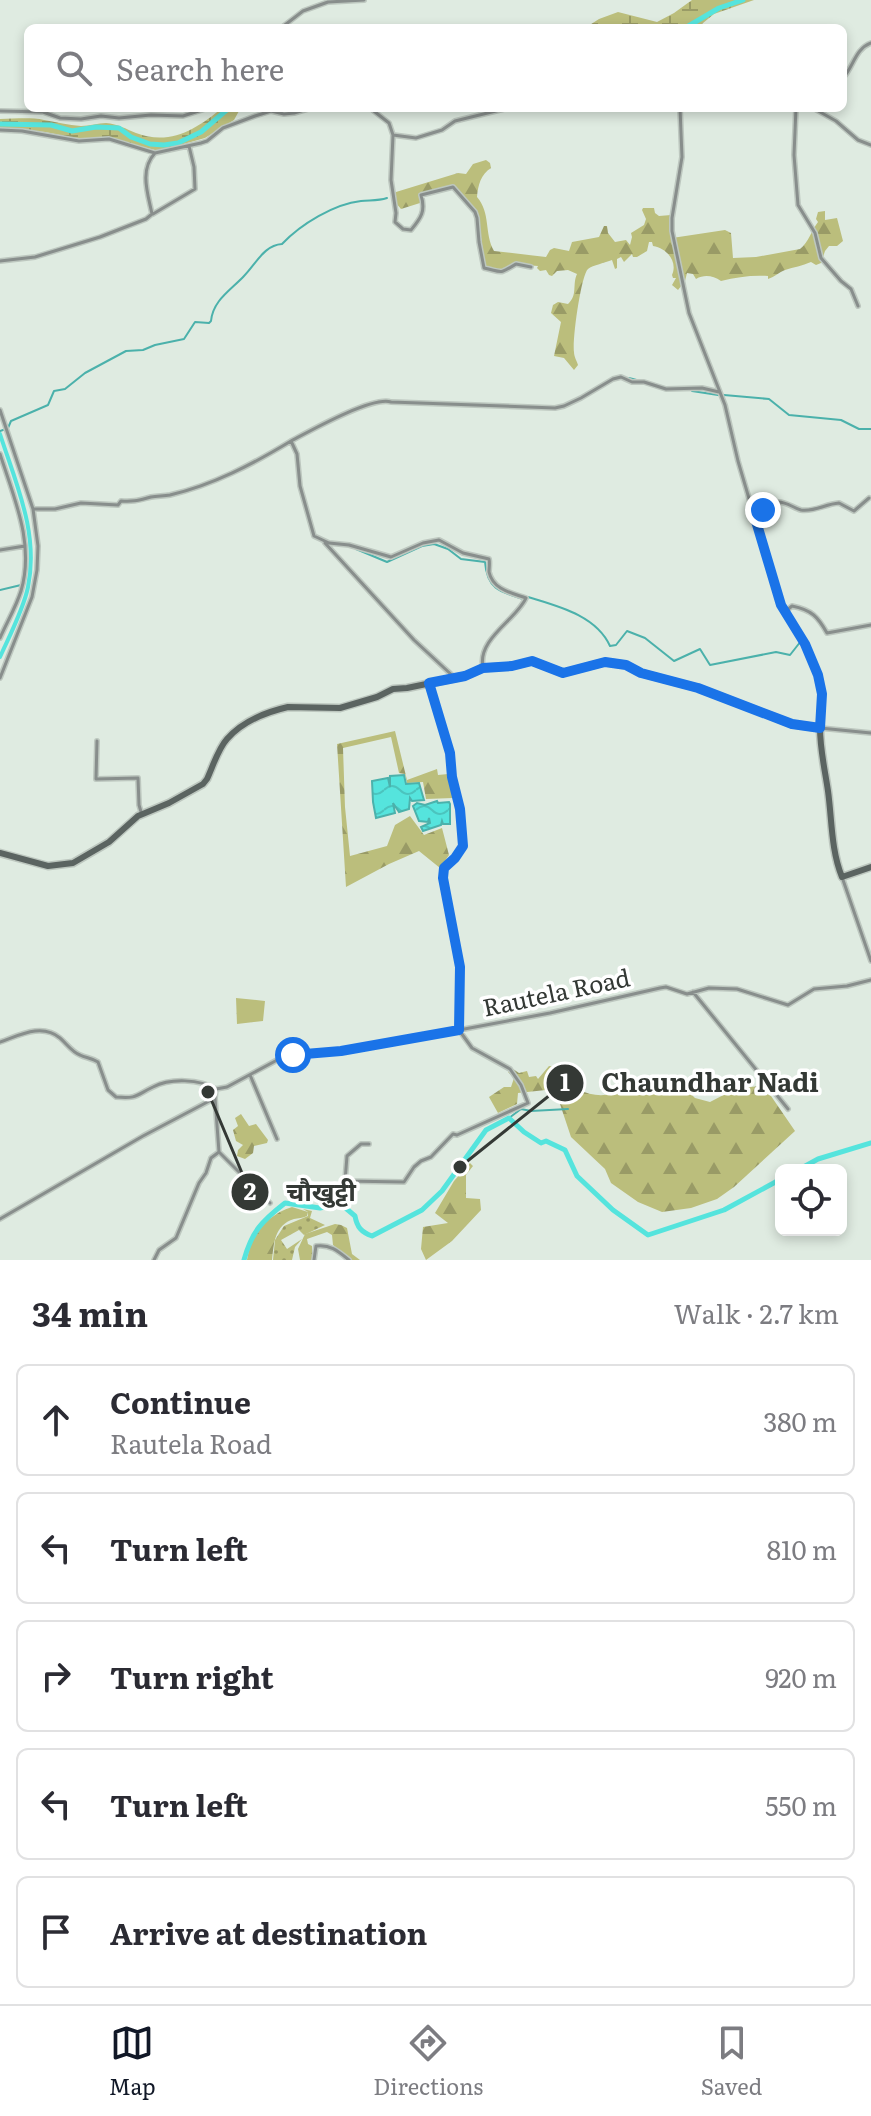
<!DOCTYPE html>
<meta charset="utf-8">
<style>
:root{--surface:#fff;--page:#f2f2f3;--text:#2b2b33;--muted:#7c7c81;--line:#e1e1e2;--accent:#111827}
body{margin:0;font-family:Literata,"Noto Sans Devanagari",serif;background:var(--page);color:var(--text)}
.controls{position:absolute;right:24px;bottom:24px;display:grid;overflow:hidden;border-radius:12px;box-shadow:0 4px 12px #0003}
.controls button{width:72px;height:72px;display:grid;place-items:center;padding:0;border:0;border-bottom:2px solid var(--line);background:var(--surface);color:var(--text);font:40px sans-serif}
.stop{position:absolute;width:24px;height:24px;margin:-18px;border:6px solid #1a73e8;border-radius:50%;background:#fff}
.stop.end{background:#1a73e8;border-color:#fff;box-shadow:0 2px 8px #0008}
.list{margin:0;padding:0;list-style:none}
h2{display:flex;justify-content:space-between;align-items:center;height:104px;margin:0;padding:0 32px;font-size:34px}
h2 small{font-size:26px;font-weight:400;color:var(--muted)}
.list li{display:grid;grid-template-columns:52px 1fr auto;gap:24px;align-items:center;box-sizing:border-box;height:112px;margin:0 16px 16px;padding:0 16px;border:2px solid var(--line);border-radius:12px}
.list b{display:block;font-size:30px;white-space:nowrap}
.list p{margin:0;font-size:26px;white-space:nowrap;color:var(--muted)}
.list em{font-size:26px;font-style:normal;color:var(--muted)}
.icon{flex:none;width:44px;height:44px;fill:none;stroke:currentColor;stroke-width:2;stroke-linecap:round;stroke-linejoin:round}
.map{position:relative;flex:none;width:871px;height:1260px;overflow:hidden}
.search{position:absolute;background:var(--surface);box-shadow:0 4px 12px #0003;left:24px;right:24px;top:24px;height:88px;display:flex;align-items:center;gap:20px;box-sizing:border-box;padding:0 28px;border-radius:12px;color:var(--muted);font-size:30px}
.sheet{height:744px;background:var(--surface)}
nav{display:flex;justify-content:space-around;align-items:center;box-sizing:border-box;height:112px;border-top:2px solid var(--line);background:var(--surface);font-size:22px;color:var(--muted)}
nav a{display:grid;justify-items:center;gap:4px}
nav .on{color:var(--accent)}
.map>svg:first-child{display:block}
.grass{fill:url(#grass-dots)}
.forest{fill:url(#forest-firs)}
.wetland{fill:url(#wetland-marsh)}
.water{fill:url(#water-waves);stroke:#4bb1ab;stroke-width:2}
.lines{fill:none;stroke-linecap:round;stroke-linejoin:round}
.stream{stroke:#4bb1ab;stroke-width:2}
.canal{stroke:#55e4dd;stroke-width:4}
.river{stroke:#55e4dd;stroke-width:5}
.street-casing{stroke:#bdc7bf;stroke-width:6}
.secondary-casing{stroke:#bdc7bf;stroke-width:9}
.street{stroke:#888e8c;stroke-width:3}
.secondary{stroke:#5b6461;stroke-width:6}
.route{stroke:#1a73e8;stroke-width:10}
.labels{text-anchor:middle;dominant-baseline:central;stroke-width:7;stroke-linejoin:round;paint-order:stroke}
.street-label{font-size:24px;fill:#343935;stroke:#fff}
.leader{fill:none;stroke:#343935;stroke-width:3}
.callout-dot{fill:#343935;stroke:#fff;stroke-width:3}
.mark-label{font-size:24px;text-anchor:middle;font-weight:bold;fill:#fff}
.callout-label{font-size:26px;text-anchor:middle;font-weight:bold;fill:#343935;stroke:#fff;stroke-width:7;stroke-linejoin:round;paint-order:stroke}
</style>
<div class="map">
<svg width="871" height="1260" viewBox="0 0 871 1260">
<defs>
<pattern id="grass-dots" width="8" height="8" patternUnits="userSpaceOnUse" patternTransform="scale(2)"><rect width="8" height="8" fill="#bbbe7c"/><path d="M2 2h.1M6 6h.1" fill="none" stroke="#999b66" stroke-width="1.8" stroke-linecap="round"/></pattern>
<pattern id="forest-firs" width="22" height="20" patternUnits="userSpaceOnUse" patternTransform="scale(2)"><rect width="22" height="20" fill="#bbbe7c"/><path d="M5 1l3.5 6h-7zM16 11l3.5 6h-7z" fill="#999b66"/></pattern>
<pattern id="wetland-marsh" width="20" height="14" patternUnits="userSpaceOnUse" patternTransform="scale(2)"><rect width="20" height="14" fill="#bbbe7c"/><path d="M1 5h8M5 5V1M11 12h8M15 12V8" fill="none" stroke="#999b66"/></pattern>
<pattern id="water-waves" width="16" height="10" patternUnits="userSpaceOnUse" patternTransform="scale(2)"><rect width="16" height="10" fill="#55e4dd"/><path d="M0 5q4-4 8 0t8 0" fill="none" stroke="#4bc4be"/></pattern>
</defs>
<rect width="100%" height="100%" fill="#dfebe1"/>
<path class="grass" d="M303,1209l9,2 -2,7 15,7 -21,10 -5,-5 -18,10 6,9 15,-10 -7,8 -3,13h-19l2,-20 9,-14 24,-10v-4z"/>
<path class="forest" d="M486,160l4,3 1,5c-10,6 -13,17 -14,29 14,16 7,36 17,54l52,6 4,-7 4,-2 15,3 3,-9 27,-5 5,-11h3l1,7 7,9 11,-2 4,5 2,-8 -1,-4 13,-8 2,-6 -4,-9 1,-2h11l1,5 4,3 12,-1 1,23 53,-8 6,3 2,25 23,-1 44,-8c9,-7 11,-18 18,-27l-2,-3 2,-7 7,-1v9l12,-2 6,23 -6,5h-8l-4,5 -4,12 -5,2 -5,-3c-9,4 -17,5 -26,8 -6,2 -10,7 -17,9v-3c-16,-1 -31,1 -47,5 -8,-5 -16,-7 -25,-2l-3,-5 -6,-1 -2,8 -7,9 -6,-5 4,-7h-3l-1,-3c6,-13 -5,-27 -19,-29l-1,-4h-3l-2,9 -10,6h-4l-1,-3 -8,8 -3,-5 -4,2v9l-2,1 -3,-9c-7,3 -19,5 -24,9 -7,6 -16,72 -14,83 0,5 3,9 4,13l-4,5 -10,-12 -10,-2 7,-34 -10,-9 2,-8 5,-3 10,2c10,-9 4,-19 9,-30l-9,-4 -11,1 -5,5 -3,-1 -3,-5 -6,1 -3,-3 1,-2 -25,-2 -16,8 -12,-6 -7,-50 -25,-30 -32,7 -1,10 -19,6 -6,-7 1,-10 62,-19 8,1 7,-10z
M395,731l12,49 30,-11 1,6 10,-1 5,24 -27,1 -3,-17 -16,1 -2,-9 -6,-1 -8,-36 -48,11 2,59 5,49 37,-10 8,-21 15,-9 14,19 18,-7 7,27 -9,13 -21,-17 -30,13 -43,23 -9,-143z
M236,998l29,3 -2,20 -26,3z
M549,1066l24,4 4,19c25,12 41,5 63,-9l44,7 11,11 15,4 25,-13 24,-3 12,10 24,35 -61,56 -17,12 -26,9 -29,4 -24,-10 -27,-19 -6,-14 -34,-32 -16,-48 -37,4 -1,11 -19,9 -9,-16 15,-10h7l3,-9 -6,-6 5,-3 6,4 8,-2 2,6 7,-1 2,3z
M241,1114l8,12 7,-2 12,16 -1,3 -13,3 -1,7 -8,6 -8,-3 1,-6 5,-5 -7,-4 -3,-11 5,-4 -3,-8z
M470,1163l3,3 -7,9v23l14,1 1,11 -29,31 -26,19 -5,-11 2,-22 25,-4 -13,-10 19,-32z
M292,1207l16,5 -1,4c-4,2 -9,2 -13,3 -20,6 -20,25 -22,41h-25c4,-26 20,-45 45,-53z
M335,1224l6,1 6,3 5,26 8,6h-8l-19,-15 -1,-10 -5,-3 -20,7 1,5 4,2v14h-12l-2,-11 7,-15z"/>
<path class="wetland" d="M692,0h62l-40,14 -17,14h-112l14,-9 19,-7 39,10 17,-9z
M222,108h26l-9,3 -5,9 -29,18 -46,13 -56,-14 -24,2 -34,-7 -45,-4v-9c14,0 30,-2 44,1 13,2 24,5 37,6 9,0 17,-3 25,-3 12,1 20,6 30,10 34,13 61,-4 86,-25z"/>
<path class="water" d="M404,775l2,9 13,-1 5,17 -12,1 -2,-3 -1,11 -10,3 -6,-9 2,10 -19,5 -3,-16 -1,-21 16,-3 2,9v-11z
M437,801l1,2 11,-1 1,2v20h-7l-1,-3 -1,4 -18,6 -2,-4 9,-4 -1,-5 -1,4 -9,-1 -6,-15 4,-3 8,2z"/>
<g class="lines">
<path class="stream" d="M629,378l34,9h12
M692,391l26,4
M724,395l45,4 20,16 52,5 18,9h12
M8,428l3,-7 37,-16 6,-14 11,-2 20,-16 41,-22 17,-1 12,-5 29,-6 11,-17 14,1 2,-2c2,-21 20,-31 33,-45 12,-12 20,-31 38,-32 19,-20 52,-40 79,-43 9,-1 17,0 26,-3
M0,431l3,-1
M356,549l31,13 35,-16 12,-2 14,5 13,10 24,3c2,27 15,30 38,37
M0,590l21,-5
M528,597c29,9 68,18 82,49l6,-1 11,-14 18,7 29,23 26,-12 10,16 66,-13 14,3 11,-14
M509,1118l12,-9 10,2 37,-2"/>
<path class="canal" d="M0,434c16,50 39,99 28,153 -4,21 -19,50 -28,70"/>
<path class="river" d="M620,28h4
M685,28l34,-20 24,-8
M0,124l51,1 21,6 24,-4 23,1 12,9 19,7 14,1 14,-2 23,-11 28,-24
M798,1170l20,-11 53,-16
M244,1260c8,-29 18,-39 41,-57l35,5 13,-3h9l13,11c2,11 6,16 17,20l50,-26 20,-19 44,-61 23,-12 15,14 17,11 5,-2 19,9 12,26 36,34 35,25 76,-25 57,-31"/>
<defs>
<path id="street" d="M281,28l22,-17 25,-9 36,-2
M843,78c11,-12 12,-29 28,-35
M370,108l19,15 4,12 23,3 26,-8 13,-9 53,-13
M680,108l2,49 -10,61v13l17,82 36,92 13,56 40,136 27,47 13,31 4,19 -2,34 51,5
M796,108l-2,47 4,50 17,28 6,25 20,23 10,8 7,17
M813,108l23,13 22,19 13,5
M0,111l43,1 17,6 21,1 20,-3 18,2 32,-3 32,1 25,-8
M0,130l22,1 57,10 30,-2 46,14
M393,135l-2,45 5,33 -1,9 8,7 8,1c10,-12 15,-19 10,-35l32,-8 22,25 2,6 2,24 5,26c19,4 14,7 32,-4l15,3
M153,214l42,-25 -1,-22 -5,-21
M0,261l35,-4 65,-20 46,-18 6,-5c-4,-20 -13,-44 3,-61l46,-10 6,-2 16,-13 32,-12 16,-5 13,3 10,-1 17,-5
M0,410l33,99 5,37 -1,24 -5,27 -32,81
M291,441c19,-10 81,-45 100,-39l164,6 9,-2 17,-8 32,-19 8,-2 11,5h12l22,7 36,-1 17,4
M0,454c14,44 35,90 21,137 -5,16 -14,31 -21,47
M33,509h22l26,-6 37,2 3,-4c13,1 18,-1 30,-4 7,-1 13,-1 19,-2 43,-10 83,-31 121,-54l6,13 3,32 14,50 15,7 20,2 42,12 32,-14 16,-3 24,13 26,6c1,4 0,9 0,13 4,18 23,21 37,26 -9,21 -49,41 -43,69
M753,511c9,-1 16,-7 24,-9 9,-1 16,6 24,8 14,2 24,-6 38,-7l15,8 15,-13
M325,543l89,97 41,38
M0,550l25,-4
M786,611l6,-5c20,4 26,11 35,27l44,-8
M97,741l-1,38 42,-1 1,27 3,10
M842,877l29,84
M693,992l95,117
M0,1042c20,-7 42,-19 60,-4 7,6 12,14 20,17 6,3 12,3 18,7l10,28 8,7c22,2 20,-2 37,-10 17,-9 47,-8 63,2
M250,1075l27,64
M216,1089l11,-2 52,-28 14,-4 48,-4 118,-21 91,-17 110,-25 6,-1 21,7 22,-6 28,1 51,16 26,-16 33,-3 24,-6
M216,1089l-1,9 4,54 51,51
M369,1144h-8l-14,12 -2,25 59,1 10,-15 7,-6 10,-4 22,-23 4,1 71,-32 -7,-18 -11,-16 -38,-21 -13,-18 1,-63 -17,-89 1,-10 11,-10 8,-12 -3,-37 -8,-32 -2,-24 -21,-70
M0,1219l143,-83 72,-38
M154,1260l5,-10 17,-12 23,-55 7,-10 5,-15 8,-6
M314,1260l2,-14c14,-2 22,5 33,14"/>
<path id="secondary" d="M0,853l48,13 25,-3 36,-21 29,-26 31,-13 34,-19 4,-5c6,-13 11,-30 20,-40 15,-17 39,-27 61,-32l52,1 37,-11 16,-8 14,-1 58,-12 18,-8 29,-2 20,-5 31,12 42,-11 21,3 15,8 57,15 94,36 28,4c0,22 5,42 8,63 4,29 3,59 14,86l29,-10"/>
</defs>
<use href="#street" class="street-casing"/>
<use href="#secondary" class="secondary-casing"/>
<use href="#street" class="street"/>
<use href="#secondary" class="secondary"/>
</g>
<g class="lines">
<path class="route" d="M293,1055l48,-4 118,-21 1,-63 -17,-89 1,-10 11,-10 8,-12 -3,-37 -8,-32 -2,-24 -21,-70 36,-7 18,-8 29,-2 20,-5 31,12 42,-11 21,3 15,8 57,15 94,36 28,4 2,-34 -4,-19 -13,-31 -24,-39 -28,-94 10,-1"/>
</g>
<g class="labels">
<g class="street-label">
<text transform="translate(556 991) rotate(-12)">Rautela Road</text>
</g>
</g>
<path class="leader" d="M460 1167L565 1083M208 1092L250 1192"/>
<g class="callout-dot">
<circle cx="460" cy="1167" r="8"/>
<circle cx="208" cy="1092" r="8"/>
<circle cx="565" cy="1083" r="20"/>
<circle cx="250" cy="1192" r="20"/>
</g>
<g class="mark-label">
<text x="565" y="1091">1</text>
<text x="250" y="1200">2</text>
</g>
<g class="callout-label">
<text x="710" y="1092">Chaundhar Nadi</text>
<text x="321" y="1201">चौखुट्टी</text>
</g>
</svg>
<div class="controls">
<button><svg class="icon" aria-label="locate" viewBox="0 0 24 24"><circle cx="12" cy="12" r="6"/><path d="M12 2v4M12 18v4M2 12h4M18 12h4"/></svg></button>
</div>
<div class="stop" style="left:293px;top:1055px"></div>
<div class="stop end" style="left:763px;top:510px"></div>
<div class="search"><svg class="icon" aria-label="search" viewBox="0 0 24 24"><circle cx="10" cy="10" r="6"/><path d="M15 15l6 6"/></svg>Search here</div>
</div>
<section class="sheet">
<h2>34 min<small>Walk · 2.7 km</small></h2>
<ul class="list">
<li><svg class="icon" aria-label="ahead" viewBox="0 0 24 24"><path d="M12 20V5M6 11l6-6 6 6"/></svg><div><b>Continue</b><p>Rautela Road</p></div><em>380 m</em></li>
<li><svg class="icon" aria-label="left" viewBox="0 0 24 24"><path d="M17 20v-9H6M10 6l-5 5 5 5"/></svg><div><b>Turn left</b></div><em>810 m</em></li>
<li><svg class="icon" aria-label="right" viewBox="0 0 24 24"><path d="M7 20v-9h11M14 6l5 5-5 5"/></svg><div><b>Turn right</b></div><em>920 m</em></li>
<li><svg class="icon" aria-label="left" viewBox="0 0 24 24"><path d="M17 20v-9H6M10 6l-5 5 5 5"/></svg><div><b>Turn left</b></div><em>550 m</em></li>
<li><svg class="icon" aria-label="arrive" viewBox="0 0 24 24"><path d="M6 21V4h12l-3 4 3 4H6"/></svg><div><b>Arrive at destination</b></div></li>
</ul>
</section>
<nav>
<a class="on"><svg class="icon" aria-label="map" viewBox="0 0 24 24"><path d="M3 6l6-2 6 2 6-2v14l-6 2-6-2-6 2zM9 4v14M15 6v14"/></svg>Map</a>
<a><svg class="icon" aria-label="directions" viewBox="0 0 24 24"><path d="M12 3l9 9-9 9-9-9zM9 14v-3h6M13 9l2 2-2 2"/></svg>Directions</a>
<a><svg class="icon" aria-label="saved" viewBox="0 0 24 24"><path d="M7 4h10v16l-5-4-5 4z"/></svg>Saved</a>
</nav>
